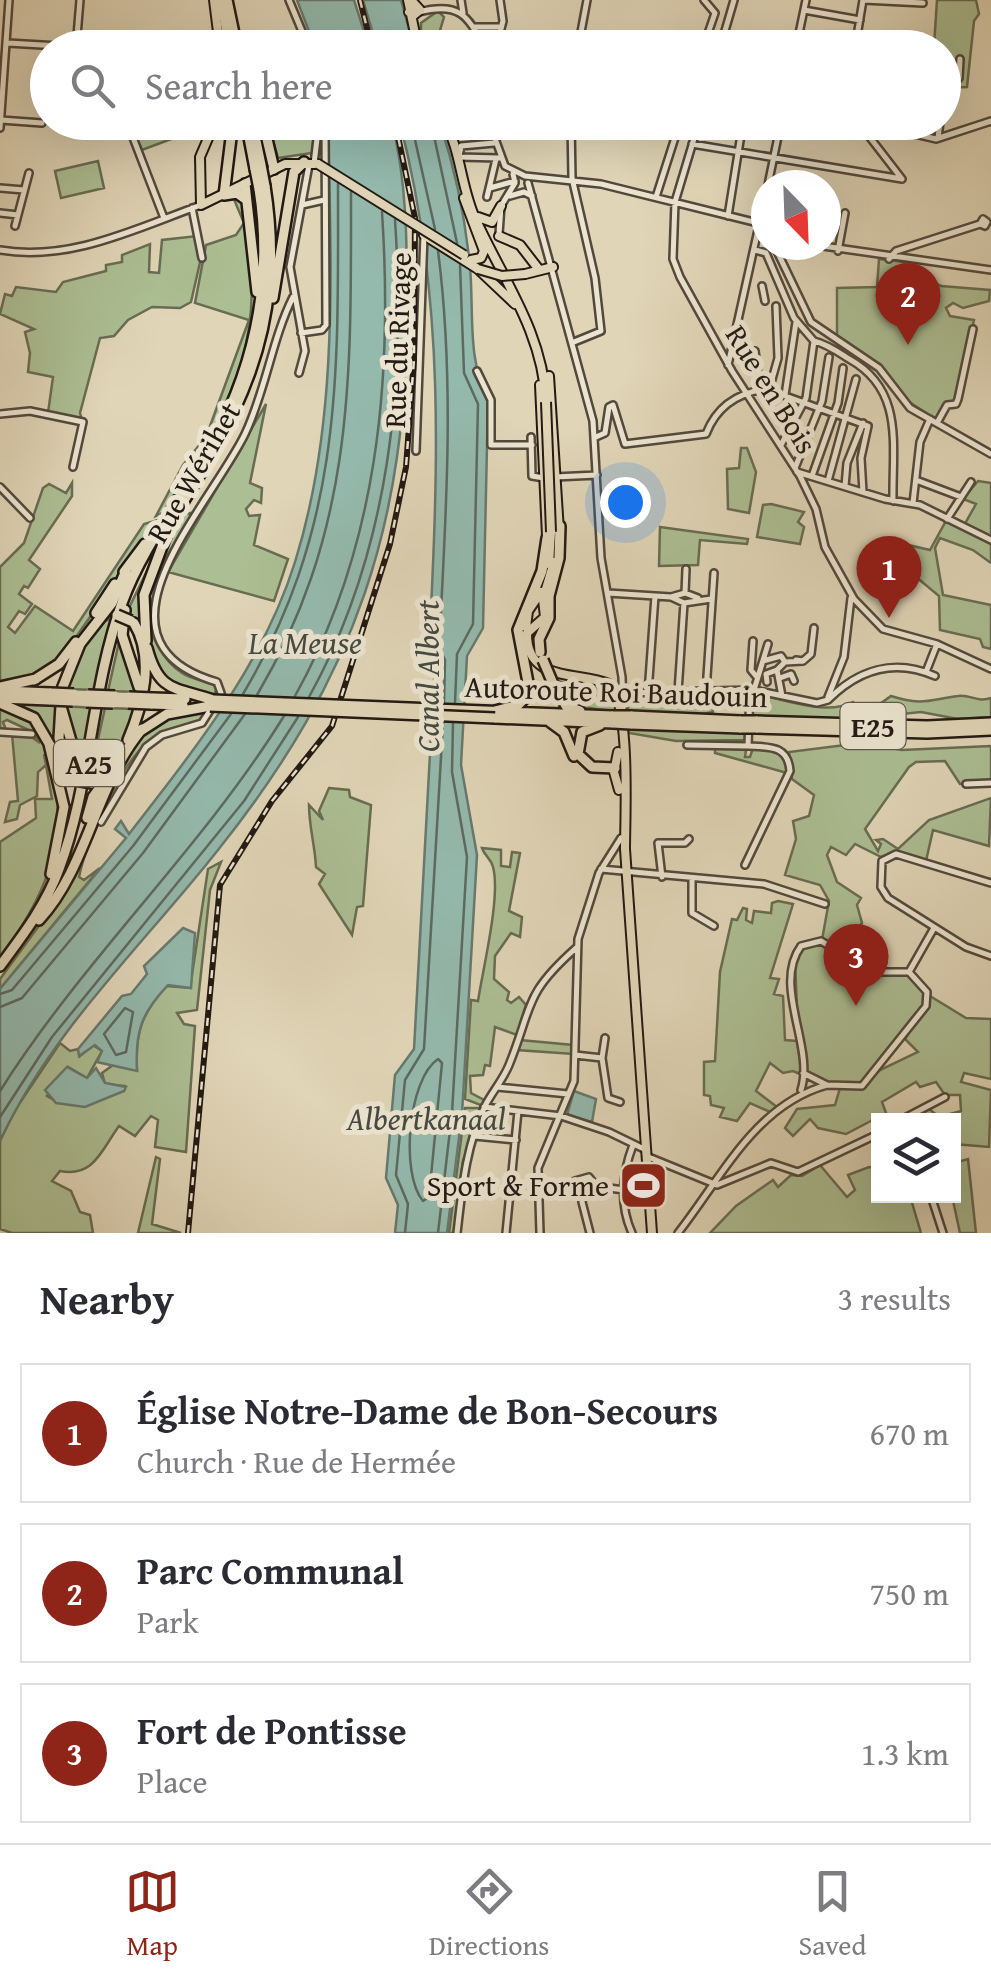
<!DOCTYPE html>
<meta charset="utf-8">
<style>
:root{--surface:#fff;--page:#f7f7f7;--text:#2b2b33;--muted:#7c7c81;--line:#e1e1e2;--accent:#8f2418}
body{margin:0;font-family:"Gentium Book Plus",serif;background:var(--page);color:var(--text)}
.controls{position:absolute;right:30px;bottom:30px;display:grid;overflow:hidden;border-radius:0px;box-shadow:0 10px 40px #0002}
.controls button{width:90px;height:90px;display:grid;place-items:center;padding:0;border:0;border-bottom:2px solid var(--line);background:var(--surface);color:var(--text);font:50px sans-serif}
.compass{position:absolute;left:751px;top:170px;width:90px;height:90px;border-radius:50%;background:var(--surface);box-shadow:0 10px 40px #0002;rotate:157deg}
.you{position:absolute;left:625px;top:502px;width:35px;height:35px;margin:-25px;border:8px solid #fff;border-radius:50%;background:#1a73e8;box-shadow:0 0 0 15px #1a73e833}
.badge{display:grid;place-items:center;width:65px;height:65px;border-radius:50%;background:var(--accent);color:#fff;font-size:32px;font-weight:700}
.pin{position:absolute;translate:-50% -82px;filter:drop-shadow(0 2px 5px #0008)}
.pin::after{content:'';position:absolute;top:52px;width:35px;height:30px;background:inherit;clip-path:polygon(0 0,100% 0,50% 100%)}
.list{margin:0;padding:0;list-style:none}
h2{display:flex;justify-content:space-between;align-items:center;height:130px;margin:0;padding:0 40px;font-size:42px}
h2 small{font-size:32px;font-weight:400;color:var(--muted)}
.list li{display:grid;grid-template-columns:65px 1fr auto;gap:30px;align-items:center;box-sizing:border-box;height:140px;margin:0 20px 20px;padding:0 20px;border:2px solid var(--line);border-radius:0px}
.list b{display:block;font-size:38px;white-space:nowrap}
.list p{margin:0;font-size:32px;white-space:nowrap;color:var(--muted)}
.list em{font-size:32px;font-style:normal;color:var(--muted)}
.icon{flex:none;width:55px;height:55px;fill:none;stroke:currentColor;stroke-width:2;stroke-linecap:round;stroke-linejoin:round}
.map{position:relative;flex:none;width:991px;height:1233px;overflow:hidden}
.search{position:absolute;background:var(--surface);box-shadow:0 10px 40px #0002;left:30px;right:30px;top:30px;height:110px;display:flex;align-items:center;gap:25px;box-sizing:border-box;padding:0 35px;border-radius:55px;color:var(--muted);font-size:38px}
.sheet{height:610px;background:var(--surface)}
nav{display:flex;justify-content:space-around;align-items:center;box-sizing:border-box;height:140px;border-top:2px solid var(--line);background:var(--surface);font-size:28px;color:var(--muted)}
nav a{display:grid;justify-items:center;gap:5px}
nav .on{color:var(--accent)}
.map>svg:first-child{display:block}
.green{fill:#acbe93;stroke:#686c53;stroke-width:2.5}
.water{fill:#94b9ad;stroke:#67796f;stroke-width:2.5}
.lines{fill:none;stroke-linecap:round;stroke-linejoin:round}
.shore{stroke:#5c6a60;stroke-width:2.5}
.minor-casing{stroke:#52493c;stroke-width:10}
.major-casing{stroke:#231a13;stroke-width:12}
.highway-casing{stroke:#231a13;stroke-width:14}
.minor{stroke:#ebe4d0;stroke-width:5}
.major{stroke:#e0d5b7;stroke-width:8}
.highway{stroke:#e0d5b7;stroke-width:9}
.rail-casing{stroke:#231a13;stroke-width:6}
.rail{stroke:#ebe4d0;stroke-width:2.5;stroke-dasharray:8;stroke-linecap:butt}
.major-bridge-casing{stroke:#231a13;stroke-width:12;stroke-linecap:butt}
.highway-bridge-casing{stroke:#231a13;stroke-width:14;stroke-linecap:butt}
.major-bridge{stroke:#e0d5b7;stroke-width:8}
.highway-bridge{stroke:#e0d5b7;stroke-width:9}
.labels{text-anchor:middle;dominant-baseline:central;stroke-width:10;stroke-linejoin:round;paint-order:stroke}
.shield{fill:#ebe4d0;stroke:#5f574c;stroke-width:2.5}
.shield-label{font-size:28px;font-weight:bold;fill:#231a13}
.street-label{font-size:30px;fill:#231a13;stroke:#ebe4d0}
.poi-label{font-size:30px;fill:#231a13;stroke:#ebe4d0;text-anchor:end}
.water-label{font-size:32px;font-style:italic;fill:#454a41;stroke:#ebe4d0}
</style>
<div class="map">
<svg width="991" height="1233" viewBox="0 0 991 1233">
<rect width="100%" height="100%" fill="#e0d5b7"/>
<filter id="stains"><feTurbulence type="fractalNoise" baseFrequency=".002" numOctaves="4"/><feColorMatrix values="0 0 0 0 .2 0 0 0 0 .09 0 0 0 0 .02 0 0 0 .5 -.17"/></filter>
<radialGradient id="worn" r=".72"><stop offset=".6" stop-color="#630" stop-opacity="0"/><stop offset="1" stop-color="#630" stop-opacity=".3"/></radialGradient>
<path class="green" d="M937,0h39l3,14 -5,7 -7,66 -23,1v-40l-34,-4 24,2z
M438,11l6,6 -9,30h-14v-24z
M152,123h9l4,8 13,-4 4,8 -40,15 -9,-20z
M268,123h47l-3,30 -34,5z
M98,161l6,27 -43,10 -6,-27z
M238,195l5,5c26,139 -6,198 -78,312l-9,4 27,-51 23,-28 43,-117 -54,-17 11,-58 30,-10 8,-12 -11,-26z
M197,236l4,22 -10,44 -11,6 -28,-1 -24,13 -14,16 -14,2 -20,75 2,7 -34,-7 5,-36 -25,-5 2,-19 -5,-21 9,-3 -34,-15 5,-20 7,2 4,-9 40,5 7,-10 43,-11v-6l16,-3v-7l28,-11 -1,28 10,1 3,-33z
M879,259l25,3 2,27 27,-7 8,4 49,4 -1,11 -26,7 -10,-5 -7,5 4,8 24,4 -18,80 -10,4 -9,16 -34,-22 -18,-28 -48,-32v-50l40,-1z
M266,404l-16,79 12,5 -1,15 -7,-3 -8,9 3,7 11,-1 -6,30 34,14 -14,42 -106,-29z
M741,448h6l9,24 -7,41 -21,-4 -1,-40 12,-1z
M978,481l13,2v80l-18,-13 -33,-12 -5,10 8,47 48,10v44l-8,-2 -3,-8 -40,-9 -1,-34 -24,-20 -11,-32 26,6 17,-31 16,8 13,-23 -13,-5z
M72,483v13l-43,64 11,9 -12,19 -4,-2 -5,8 13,10 -7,10 -6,-3 -11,16 7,6 20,-27 38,25 71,-107 14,-4 -96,137 -27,20 -35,9v-119l24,-24 19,-55 6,-4 17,9z
M771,504l33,8 -6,10 6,5 -4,17 -43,-7 6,-32z
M191,513c-2,15 -18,31 -26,46 -18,35 -20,90 17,114 11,7 25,8 36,14l-4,7c-14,0 -35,0 -45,-10 -44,-41 -21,-133 15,-170z
M660,527l88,12 -1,5 -47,-4 -2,25 -39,1z
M159,546l-11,28 -6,56 -16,-16z
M113,618l-15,72 -32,-1c9,-25 18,-64 47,-71z
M121,633l17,53v6l-30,-1z
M556,681l48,7 9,8 3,15c-29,-2 -45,-3 -60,-30z
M759,695c31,5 67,21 94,7l7,8 17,-4 14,-10c32,10 37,4 67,0 12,-2 20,7 33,2v19l-33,2 -37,-7 -77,8 -91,-3 -1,-16z
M628,703l84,2 1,7 -20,4 -65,-5z
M13,704l45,2 1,53 -12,-27z
M0,706c41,15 43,26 53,66 16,73 -10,128 -53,186v-116l36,-24 -1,-19h17l-8,-45 2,11 -8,7 -1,24 -17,9 -3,14 -12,3 5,-20 8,-1 -6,-67h15l13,9 -7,-11 -26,-12 -4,2 3,8 -6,-1z
M63,706l31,2 -13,58z
M105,708l30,1c-7,25 -16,68 -46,71z
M208,711l-4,9c-16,5 -38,9 -52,19 -32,23 -65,100 -73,138l5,3 16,-12 -100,121v-10l46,-63 52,-106 43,-75 23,-16z
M627,727l118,4v9l-69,1 -47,-8z
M861,743l41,7 89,-4v37l-31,1 -15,-23 -29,1 -7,5 -44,62 13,22 3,-7 -5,-4 7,-1 15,10 31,-29 62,-22 -2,48 -56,-16 -7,31 -30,-9 -15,5 -26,-13 -9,11 -15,-8 -4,8 10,27 24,16 -4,7 5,18 -5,6 -5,28 -30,-17 7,-39 -9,-16 -35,-10 11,-36 -3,-18 16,-5 5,-21 -22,-16 -3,-27z
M715,748l31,2 -1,7h5l3,-9 25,3 8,8 1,14 -72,-20z
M329,788l20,2 1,7 21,8 -8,101 -6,1 -5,28 -33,-51 6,-10 -9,-7c-1,-22 -7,-40 -7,-62l14,15 -4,-9z
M482,848l19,2v16l9,1 2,-15 8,1 -11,58 13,6 -2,20 -9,-4 -16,23 -1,23 15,13 -2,8 4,3 8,-6 7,8 -9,30 -22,-8 -5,39 -5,-1 -2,10 -13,1 1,17 15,8 -3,5 -18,-7 6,-99 7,1c5,-33 23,-105 15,-134 -2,-9 -8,-10 -11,-19z
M221,862l-11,28 -13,120 -20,3 7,11 11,2 -9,126 -31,-5 3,-27 -7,-4 -16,20 -16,-10c-17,23 -25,52 -59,45l-8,10 19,10 9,21 10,3 3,18h-81l-12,-4v-88l13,-28 47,-70 10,8 8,-2 2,7 13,-11 9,6 -15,27 -19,-11 -21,29c29,19 48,2 77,-5l1,-5 -20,-2 -3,-11 11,-8 24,5c-2,-37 4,-56 30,-84l23,2 18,-119z
M778,901l15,3 -23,74 9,1 -5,15 9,2 2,44 12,1 5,34 -9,-4 -10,2 -13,-10 -14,28 21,16 -7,5 -20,-9 -13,18 -17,-4 4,-9 -13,-3 -1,-9 -6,-1v-33l11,-1 5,-89 12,-53 5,1 6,-12 4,1 -1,11 6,3 2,-12 17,2 1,-10z
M816,941l18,7 37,28 37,-1 14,14 4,13 -65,83 -34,-1 -21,-11 -8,-40 -3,-73 4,-11z
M930,996l36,22 25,1v60l-27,-6 -3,9 30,8 -2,57 -35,-3v-24h-31l-3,-8 7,-5 12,10 22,-6 -1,-16h-15l-9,-13 -16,5 -4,-5 -34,20 4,11 -40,21 -28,-6 -8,-9 -17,17 -8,-8 12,-19 38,-4 5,-17h20l20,-18 38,-18 -13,-13z
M520,1040l53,5v9l-56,-4z
M465,1108h14l2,5 -18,48 -9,72h-5z
M156,1157l4,2 -8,65 29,9h-43z
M968,1159l8,74h-16l-8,-37 2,-33z
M820,1165l27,32 8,-7 -7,-15 21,-8 9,2v27h32l11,37h-211l26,-27 37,-26 5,7 13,-12 11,1z"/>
<path class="water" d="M297,0h57l15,47h-54z
M363,0h38l13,47h-37z
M328,123h64c15,59 15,120 15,181 0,220 -51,373 -189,546 -74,94 -167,181 -218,291v-152l126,-151 -11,-9 6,-8 8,13c65,-84 134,-169 166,-272 44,-140 36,-295 33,-439z
M400,123h40c15,46 25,93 30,143 4,47 -3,92 18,135l-5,227 -16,28 -6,109 16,90 -15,259 -15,119h-52l3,-28 -12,-27 9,-103 19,-26 21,-388 -6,-10c9,-182 17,-350 -29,-528z
M183,928l12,5 -4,55 -23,-3c-27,28 -33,47 -31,86l-40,-9 5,-11 -7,-6 -16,11 -1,-7 44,-53 9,-2 16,-20 -3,-8z
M67,1067l20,11 9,-10 9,15 21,4 -2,4 -39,16 -29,-4 -11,-13z
M574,1091l22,8 -4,23 -25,-7z"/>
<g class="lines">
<path class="shore" d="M411,122l24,107
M431,122l26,121
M438,251c17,130 8,266 1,396l6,13 -1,42
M243,694c101,-170 95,-319 95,-510
M257,695c98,-166 94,-318 94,-503
M295,696c83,-149 98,-316 87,-484
M309,697c81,-146 97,-313 86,-477
M455,703l2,-49 16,-30 5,-220 -14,-31 -4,-108
M0,994l12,-4 121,-144 98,-132
M0,1007l22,-9 121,-145 102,-139
M125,1008l8,4 -7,40 -10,3 -12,-21z
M438,1059l4,4 -13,134 -6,4c-23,-27 -15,-122 15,-142z
M0,1091c84,-133 201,-241 284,-375
M0,1117l52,-80 192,-236 54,-84
M405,1233l3,-29 -12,-29 9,-95 19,-31 19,-326
M438,1233l14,-120 15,-256 -15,-85 1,-49"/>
<defs>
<path id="minor" d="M289,0l20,48
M461,0l2,13
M864,0l59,3
M804,10l56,10
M419,12c38,-10 50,2 65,36
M474,27h27
M500,42l38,3 20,-9 22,1
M721,42l26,6
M8,43l68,4
M76,48l4,-48
M496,48l7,-27 -3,-21
M578,48l9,-48
M703,48l12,-35 -11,-13
M720,48l14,-48
M796,48l10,-48
M855,48l8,-48
M944,95l15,-17 1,-19
M1,120l41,3
M127,122l37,96
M489,122l16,44
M571,122l1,56 23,100 6,53 -27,11
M699,122l-24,80 -2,57 7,18 52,94 68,105 16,33 9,38 29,52 29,30 54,15 54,25
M858,122l44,57
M863,122l73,17 55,-18
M0,128l9,-128
M923,136l2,-14
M938,138l2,-16
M494,143l-33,3 -2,11 40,1
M692,144l210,35
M314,164l5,-42
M505,166l20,10 76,8 165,41
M528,183l65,238 8,137 21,119 1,33
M768,185l13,-63
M0,188l24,2
M490,188l25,-7
M510,196l14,-4 8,4
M487,197l9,-38
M656,197l24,-75
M302,205l22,-5
M192,208l10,50
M0,213l18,2
M728,216l15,-94
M983,219l4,3 -2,4 -5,-2z
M15,226l14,-53
M499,234l2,-28 14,-23 -2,-9
M774,245l37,77 68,46 31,40 81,46
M816,245l175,25
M0,250c70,12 137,-22 201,-45
M755,250l11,3 28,65 19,22
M838,251l7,-38
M889,259l7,-8 84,-27
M762,286l3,15
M301,333l21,-3 4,-5 -1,-203
M814,341c13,3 24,11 35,18 56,31 43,87 44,142
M755,351l5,39
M728,365l38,-171
M477,371l14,29v45h41
M299,373l6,-22 -15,-84 19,-102
M769,390l9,-32 -2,-52
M785,395l11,-73
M0,414l30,-3 53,11 -10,45
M937,423l10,-18 9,-1 2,-5 15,-70
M531,437l1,39 12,2
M596,437l9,-4 4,-26 4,-2 12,39 81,-10c10,-26 30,-41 60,-45l102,37 -7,32 2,34
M781,445l25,-47 8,-57
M416,451l8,-216
M795,468l27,-67 7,-44
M797,472l88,27 35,6 71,35
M812,476l26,-73 5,-35
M555,477l42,-2
M916,480l45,17
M828,481l28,-102
M845,486l2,-23 16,-40
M0,487l30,31
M913,503l7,-61 10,-23
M947,519l24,-37
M608,593l63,4 14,-4 13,5
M685,593l1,-24
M671,597l13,6 27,-4
M753,641l-2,29 5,6
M763,661l18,-5 4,6 18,-1 -7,-1
M803,661l8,-7 3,-26
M926,672l11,-28
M780,678l11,-4 3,7
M767,682l-1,-8 11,-4
M754,690l14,-46
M706,691l8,-118
M678,692l6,-89
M623,693l131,-3 63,13 11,-3
M648,693l7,-97
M782,696l-5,-26 8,-8
M828,697l16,-40 7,-59
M828,700c30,-30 66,-42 107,-24
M0,732l32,2
M687,745l61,1
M966,784l25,-1
M101,822l45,-75 16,-12 40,-12 19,-30 -4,-11c-140,-41 -6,-177 28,-248 21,-44 27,-95 48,-137
M745,865l45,-94c-2,-26 -21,-24 -42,-25l2,-55
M601,869l163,15 61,20
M662,877l-4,-34h27l4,-4
M692,880v33l22,13
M991,883l-95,-29 -14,7 -1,26 7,11 78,49 25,9
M909,972l25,-44
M575,1055l27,3 6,40 12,4
M602,1058l3,-20
M803,1073l24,12 35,1 64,-80 1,-14 -18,-20
M497,1087l71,7
M801,1090c14,-43 -29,-104 0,-144l20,-5 52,31h36
M484,1107l77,9 48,16 37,18
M901,1120l44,-23
M475,1136l41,4
M646,1156l71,29
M717,1185l54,-22 27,9 80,-38
M931,1196l12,37
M582,1198l-8,-9 1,-8 14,-4 7,9
M457,1233c5,-43 9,-88 28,-127 7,-14 18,-26 24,-41 24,-59 14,-70 67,-117
M506,1233l12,-122
M540,1233l-2,-65 36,-87 4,-142 21,-66 22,-35
M590,1233l-8,-31 2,-11 10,-5 30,4
M632,1233c-13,-29 -10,-59 1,-88
M678,1233c44,-56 77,-128 149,-148"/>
<path id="major" d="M214,0l6,48
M408,0l10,48
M409,12l5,3 6,-5 -9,-10
M215,122l-15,35 1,48 84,-41h33
M445,122c16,30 16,65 30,96 27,60 68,114 71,184
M464,198l20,53 -3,7 -10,2
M478,217l14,5 9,-16
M424,235l54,34 37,35
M499,236l21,9 17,22
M525,274l28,-7
M549,376l10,155
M540,385l7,151
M554,562l-11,37 2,18 -18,16c-1,50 51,38 82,51 22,18 16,133 16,165l27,384
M549,564l2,-32
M526,627l2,-16 13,-19
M618,752l-4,20 5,18"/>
<path id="highway" d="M221,0l9,48
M227,0l10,48
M233,122l-9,73 13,-2 7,5
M246,122l9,47
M252,122l9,43
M263,122l11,47
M245,184l12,108
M273,298l21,-126 10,-10
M161,537c76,-118 127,-205 104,-351
M124,572l21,-28
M125,610l-3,25 17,52
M96,613l19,-29
M146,641l-2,-46 22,-59
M147,648c12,45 28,39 66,52
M540,652l-1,-13 10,-21v-22l10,-38 1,-32
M34,680l25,-16 17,-22
M554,686l12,20 14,5
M0,687l36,-8
M4,691l47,2
M0,698l50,2
M153,698l32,1
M0,703l34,15 17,29
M151,704l32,1
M434,709l179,7
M62,710l18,62
M495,711l23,-6 12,-12 -12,-63 24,-59 5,-33
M631,716l110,5
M495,718l118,5
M549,721l15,11 10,24
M756,721l171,5 64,-3
M631,724l110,4
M600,725l-18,7 -4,22 14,13 23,1
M756,728l171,5 64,-3
M139,732l28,-18 43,-8
M128,740c15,-35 27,-82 6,-117
M49,744l15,63 -13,67
M71,776l-12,-38 3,-49 18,-45 32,-41 15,-35
M87,818l6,-21 16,-22
M39,920c49,-53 56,-135 103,-191
M0,966c23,-31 46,-61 59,-97 32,-85 32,-180 63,-266 19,-53 54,-97 82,-145 49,-82 70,-174 55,-269"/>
</defs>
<use href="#minor" class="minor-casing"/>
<use href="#major" class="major-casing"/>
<use href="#highway" class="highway-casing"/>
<use href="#minor" class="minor"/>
<use href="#major" class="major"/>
<use href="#highway" class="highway"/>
<defs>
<path id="rail" d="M360,0l12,48
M188,1233l32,-348 52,-84 60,-75 58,-182 16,-77 8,-108 1,-141 -20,-96"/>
</defs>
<use href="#rail" class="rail-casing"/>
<use href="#rail" class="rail"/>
<defs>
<path id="major-bridge" d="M318,164l146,91
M478,269l24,7 23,-2
M546,402l5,130"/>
<path id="highway-bridge" d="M261,165l4,21
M255,169l4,20
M117,615l14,6
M543,660l11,26
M51,693l23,1
M88,695l27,1
M129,697l24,1
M50,700l23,1
M213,700l221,9
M86,702l27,1
M128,703l23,1
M210,706l285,12
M613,716h18
M741,721h15
M613,723l18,1
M741,728h15
M70,779l22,4"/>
</defs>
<use href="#major-bridge" class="major-bridge-casing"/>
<use href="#highway-bridge" class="highway-bridge-casing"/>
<use href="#major-bridge" class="major-bridge"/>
<use href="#highway-bridge" class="highway-bridge"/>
</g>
<defs>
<symbol id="stadium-square" viewBox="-11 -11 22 22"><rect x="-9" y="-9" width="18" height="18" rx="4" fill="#8f2418" stroke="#ebe4d0"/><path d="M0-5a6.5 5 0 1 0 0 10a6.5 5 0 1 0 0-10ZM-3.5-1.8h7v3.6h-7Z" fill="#fff"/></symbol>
</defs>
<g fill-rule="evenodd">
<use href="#stadium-square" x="616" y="1158" width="55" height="55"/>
</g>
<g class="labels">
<g class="shield">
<rect x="840.5" y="703" width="65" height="46" rx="8"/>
<rect x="54" y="740" width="70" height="46" rx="8"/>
</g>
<g class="shield-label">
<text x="873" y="726">E25</text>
<text x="89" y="763">A25</text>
</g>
<g class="street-label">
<text transform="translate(397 340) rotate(-88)">Rue du Rivage</text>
<text transform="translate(772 389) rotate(58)">Rue en Bois</text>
<text transform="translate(193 472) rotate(-60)">Rue Wérihet</text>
<text transform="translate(616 691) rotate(2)">Autoroute Roi Baudouin</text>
</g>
<g class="poi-label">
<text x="609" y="1185">Sport &amp; Forme</text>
</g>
<g class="water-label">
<text x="305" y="642">La Meuse</text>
<text transform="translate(427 676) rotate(-90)">Canal Albert</text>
<text x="426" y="1118">Albertkanaal</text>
</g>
</g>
<rect width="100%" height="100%" filter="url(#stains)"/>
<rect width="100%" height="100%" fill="url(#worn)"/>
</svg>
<div class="controls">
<button><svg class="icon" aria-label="layers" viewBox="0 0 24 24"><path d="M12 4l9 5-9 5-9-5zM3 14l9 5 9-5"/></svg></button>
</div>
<svg class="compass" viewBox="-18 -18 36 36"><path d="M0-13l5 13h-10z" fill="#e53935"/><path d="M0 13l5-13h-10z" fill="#7c7c81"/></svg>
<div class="you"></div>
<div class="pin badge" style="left:889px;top:618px">1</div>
<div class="pin badge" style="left:908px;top:345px">2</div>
<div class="pin badge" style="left:856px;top:1006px">3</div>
<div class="search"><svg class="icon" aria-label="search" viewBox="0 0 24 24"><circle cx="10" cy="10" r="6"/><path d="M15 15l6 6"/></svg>Search here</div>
</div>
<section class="sheet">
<h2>Nearby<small>3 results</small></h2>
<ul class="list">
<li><span class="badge">1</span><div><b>Église Notre-Dame de Bon-Secours</b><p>Church · Rue de Hermée</p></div><em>670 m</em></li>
<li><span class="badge">2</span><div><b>Parc Communal</b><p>Park</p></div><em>750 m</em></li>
<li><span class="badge">3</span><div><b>Fort de Pontisse</b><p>Place</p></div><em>1.3 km</em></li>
</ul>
</section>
<nav>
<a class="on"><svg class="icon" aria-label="map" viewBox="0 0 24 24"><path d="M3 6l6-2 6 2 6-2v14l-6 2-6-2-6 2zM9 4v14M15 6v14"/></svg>Map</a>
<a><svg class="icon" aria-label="directions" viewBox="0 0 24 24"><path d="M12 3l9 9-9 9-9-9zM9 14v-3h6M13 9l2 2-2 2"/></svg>Directions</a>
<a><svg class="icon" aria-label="saved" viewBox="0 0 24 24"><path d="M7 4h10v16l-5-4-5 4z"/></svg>Saved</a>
</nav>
